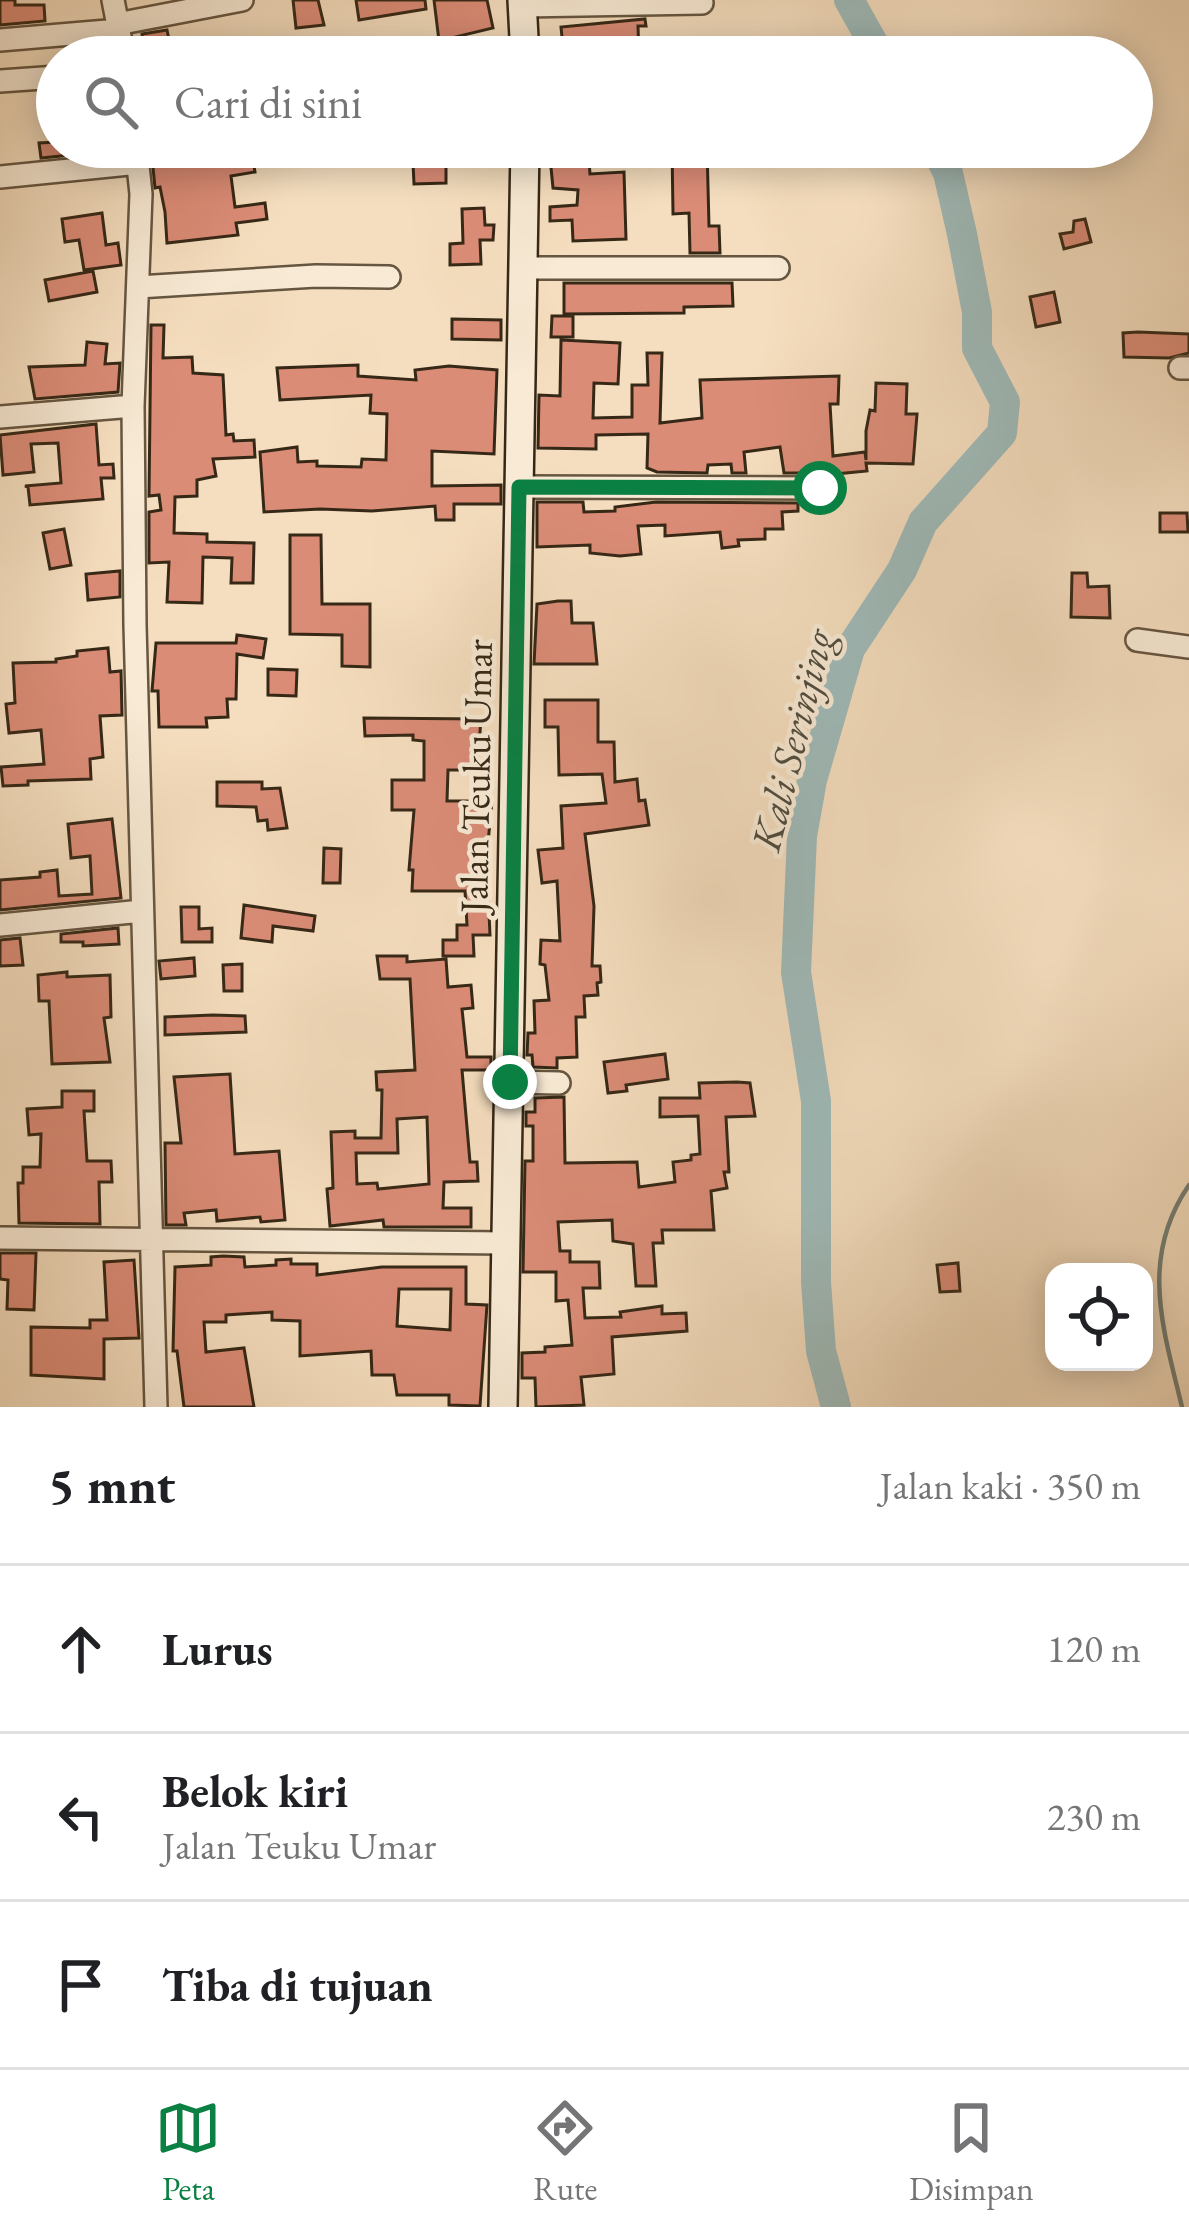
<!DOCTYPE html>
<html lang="id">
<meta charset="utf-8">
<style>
:root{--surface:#fff;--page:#f6f6f6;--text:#202124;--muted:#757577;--line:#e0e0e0;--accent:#0b8043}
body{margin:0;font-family:"EB Garamond",serif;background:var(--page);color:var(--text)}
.controls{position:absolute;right:36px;bottom:36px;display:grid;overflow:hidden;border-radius:24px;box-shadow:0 6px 30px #0003}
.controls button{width:108px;height:108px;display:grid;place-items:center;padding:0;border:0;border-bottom:3px solid var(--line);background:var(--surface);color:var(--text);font:60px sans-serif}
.stop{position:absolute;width:36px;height:36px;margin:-27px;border:9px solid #0b8043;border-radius:50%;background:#fff}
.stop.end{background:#0b8043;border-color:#fff;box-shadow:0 3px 12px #0008}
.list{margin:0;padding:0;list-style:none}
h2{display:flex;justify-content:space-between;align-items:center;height:156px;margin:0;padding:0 48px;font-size:51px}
h2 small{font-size:39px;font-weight:400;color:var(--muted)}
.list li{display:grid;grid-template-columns:78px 1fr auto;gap:36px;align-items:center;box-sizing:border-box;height:168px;padding:0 48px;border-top:3px solid var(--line)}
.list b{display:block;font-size:45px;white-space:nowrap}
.list p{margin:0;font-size:39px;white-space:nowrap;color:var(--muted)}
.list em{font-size:39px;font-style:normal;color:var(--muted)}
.icon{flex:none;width:66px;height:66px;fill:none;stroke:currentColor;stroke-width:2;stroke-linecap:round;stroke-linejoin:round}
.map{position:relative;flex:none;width:1189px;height:1407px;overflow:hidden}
.search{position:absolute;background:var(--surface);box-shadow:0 6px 30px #0003;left:36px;right:36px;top:36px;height:132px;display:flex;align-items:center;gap:30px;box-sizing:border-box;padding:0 42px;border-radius:66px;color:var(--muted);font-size:45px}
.sheet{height:660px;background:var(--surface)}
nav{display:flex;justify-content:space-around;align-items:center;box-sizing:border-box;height:168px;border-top:3px solid var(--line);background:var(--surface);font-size:33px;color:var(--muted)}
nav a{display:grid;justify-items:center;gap:6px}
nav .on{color:var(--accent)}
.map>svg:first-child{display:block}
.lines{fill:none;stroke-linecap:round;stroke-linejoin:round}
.stream{stroke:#758078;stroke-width:4.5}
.river{stroke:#9fbbba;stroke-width:30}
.building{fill:#db8c77;stroke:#362816;stroke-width:3;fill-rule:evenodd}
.minor-casing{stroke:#665640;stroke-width:26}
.secondary-casing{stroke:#362816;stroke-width:32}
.minor{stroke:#f8ead5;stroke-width:21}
.secondary{stroke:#f8ead5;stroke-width:27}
.route{stroke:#0b8043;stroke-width:15}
.labels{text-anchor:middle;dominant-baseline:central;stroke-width:9;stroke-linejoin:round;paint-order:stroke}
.street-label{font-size:39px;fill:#362816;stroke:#f8ead5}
.water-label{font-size:42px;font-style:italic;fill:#504d3f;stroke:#f8ead5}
</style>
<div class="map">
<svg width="1189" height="1407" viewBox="0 0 1189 1407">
<rect width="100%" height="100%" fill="#f5debf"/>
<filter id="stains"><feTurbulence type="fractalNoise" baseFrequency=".00167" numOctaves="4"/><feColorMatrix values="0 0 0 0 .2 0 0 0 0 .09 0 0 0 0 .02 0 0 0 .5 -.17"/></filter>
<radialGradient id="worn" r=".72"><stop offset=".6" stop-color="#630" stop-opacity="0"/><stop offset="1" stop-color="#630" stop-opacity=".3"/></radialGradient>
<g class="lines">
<path class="stream" d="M1182,1407c-19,-79 -43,-149 7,-222"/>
<path class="river" d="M849,0l32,57
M836,1407l-15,-56 -5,-69v-181l-20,-129 6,-136 10,-56 38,-131 52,-79 21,-48 79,-89 3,-31 -28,-54v-36l-15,-78 -14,-61 -13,-26"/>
</g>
<path class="building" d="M0,0h15v5h29l1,16 -45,4z
M293,0h25l6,25 -28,3z
M356,0h69l1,9 -67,11z
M434,0h53l6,28 -54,13z
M645,19l1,7h-8l1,29 -75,2 -3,-30z
M167,30l4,19 30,-7 4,15h-45l-3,-10 -12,2 -3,-15z
M57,142v5h43v5l-59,6 -2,-15z
M151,147h100l4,25 -24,4 4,31 30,-4 2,16 -31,4 2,12 -71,8 -2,-31 -5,-25 -5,1z
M549,147h39l2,27 34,-2 2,67 -53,2 -1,-21 -22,1v-14l27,-2 1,-15 -25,-2z
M672,147h35l2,79h10l1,27h-30l-1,-40 -16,1z
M446,162v21l-32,1 -1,-21z
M484,208l1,17h9l-1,15h-13l1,24 -31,1v-21l13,-1 -1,-34z
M102,213l4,32 12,-2 3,22 -37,5 -5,-30 -14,2 -3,-23z
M1085,219l6,23 -27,7 -4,-15 13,-2 1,-11z
M93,271l4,21 -48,9 -4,-21z
M564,283h168l1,23 -49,1v6l-120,1z
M1054,292l6,30 -24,5 -6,-30z
M552,316h21v21h-22z
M452,319l49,1v20l-49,-1z
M151,325h13l-1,33 29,-1 1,16 30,2 3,60 7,-1 1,7 20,-1 1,17 -42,2 3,17 -19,4v16l-22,1 -1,36 33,1v8l47,1 -1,40h-22l1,-25 -29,-1 -1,46 -35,-1 2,-40 -20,1v-51l12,-2 -2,-15 -10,1z
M1138,332l51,2v19l-20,5 -45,-1 -1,-24z
M561,340l59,3 -2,41 -24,-1 -1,35 39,-1v-32h16l-1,-32h15l-2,70 42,-5 -2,-38 139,-4 -1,28h-8l3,52 32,-4 1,8v-29l4,-21 5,1 1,-28 31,1 -1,30h11l-4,50 -47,-1 1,8 -31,3 -2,10 -13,-11h-37l-4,-26 -36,5 2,21h-14l-1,-9 -23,1 -1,8 -50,-1 -10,-4 1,-34 -52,1v14l-58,-1 1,-53 21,1z
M87,342l20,2 -2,20 15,-1 -2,29 -83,7 -6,-32 56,-2z
M358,365v11l58,4 -1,-10 34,-4 48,4 -3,84 -62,-3v35l69,-1v19h-47v16h-18l-1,-14 -63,5 -52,-2 -56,3 -4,-60 37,-5 1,15 19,-1v5l44,1 1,-8 24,1 1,-46 -17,-1 1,-18 -91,5 -3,-32z
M96,424l3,41 14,-1 1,14h-13l2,21 -73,6 -2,-18 -3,-1 36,-3 -3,-40 -27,1 3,28 -31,3 -3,-40z
M537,502h46l1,10 31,-1v-4l41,-5 142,1v8l-16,1 1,17h-18v10l-27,1 1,6 -17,2 -2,-16 -55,4v-11l-27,1 3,28 -21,2 -30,-3v-8l-53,2z
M1160,513h27l1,19h-28z
M64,529l7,36 -21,4 -7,-36z
M290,535h31l1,69h48v63l-28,-1v-31l-52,-1z
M120,571v26l-32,3 -2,-26z
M1072,573h15l1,14 21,-1 1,32 -39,-1z
M558,601h13l1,22h21l4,41h-63l3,-60z
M237,635l29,4 -3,19 -26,-4 -1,45h-9l1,18 -22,1 1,9h-48l-1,-36h-6l4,-48h80z
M108,648l2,24 11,-1 1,44 -22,1 3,41 -13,2 1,20 -63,2v4l-25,1 -2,-19 43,-3 -3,-34 -32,3 -3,-29 9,-1 -2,-40 43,-1v-3l21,-3v-5z
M268,669l29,1 -1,26 -28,-1z
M545,700h53v42h16l1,40 22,-3 2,22 6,-1 4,25 -64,9 9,72 -2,60h8l1,16 -4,1 1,12 -14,1 1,21h-9l1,40 -20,1v10l-24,-1 -1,-12h-5l1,-22h7l-1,-32 15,-1 -4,-35 -5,-1 1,-24 19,1 -3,-60 -15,2 -4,-33 25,-2 -2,-42 45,-3 -4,-29 -43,1 -1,-48h-13z
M364,718l117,1 -4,51h-29l-1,31h45l-4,42 -8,1 2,26h5l3,65h-17l1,21h-31v-16h14v-15h10l-2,-34h-53l1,-21h-4l5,-60h-22v-30h32v-39l-11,-1v-5l-48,1z
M217,782h45v7l18,-1 7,40 -19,2 -1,-10 -9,1 -2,-14 -39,-1z
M112,819l9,79 -121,12v-30l40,-3v-5l17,-2 2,26 33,-2 -2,-38 -19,2 -3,-34z
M324,848l17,1 -1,34h-17z
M244,905l71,11 -2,15 -40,-5 -1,16 -31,-4z
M181,907h18v22l13,-1v14h-30z
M118,928l1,16 -36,2v-4h-22v-8z
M20,938l3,27 -23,1v-26z
M377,956h30v6l39,-3 2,28 23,-2 2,23 -11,1 5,48h24v13h-29l8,92h7l1,19 -34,1 -1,26h28v19h-87l-1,-7 -53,6 -3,-37 6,-1 -2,-56 24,-1v7h26l1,-48h-5l-1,-18 39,-2 -5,-91h-30zM427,1117l2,67 -51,5 -1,-6 -20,1 -1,-31h42l-1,-34z
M194,958l1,18 -34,3 -2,-18z
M242,964v27h-18l-1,-26z
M67,972v5l43,-2 1,42 -7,1 6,44 -58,2 -3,-63h-10l-1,-26z
M213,1015l32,1 1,16 -81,3v-18z
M665,1054l3,25 -42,6 1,6 -19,2 -4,-31z
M230,1074l5,80 44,-3 6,69 -24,2 -1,-5 -43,4 -1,-11 -32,3 2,12h-20l-1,-82h16l-7,-66z
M737,1082l13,1 5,33 -29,1 3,55h-5l3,16 -16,3 3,39h-52l1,13h-10l3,43h-20l-3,-42 -20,-3 -1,-21 -54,2 2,29h10v11h29l1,26h-17l2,30 36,-1 -1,-5 42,-6v8l24,-1 1,18 -75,6 2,37 -33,3 3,28 -48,2 -1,-29h-13v-25l23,-1v-5l27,-2 -4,-45 -12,1v-29h-33l2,-111h8v-35h-7v-14h9v-14l29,-1 1,66 72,-1 2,25 36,-5 -2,-20 18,-2v-5l9,-1 -2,-38 -38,1v-19h40l-1,-15z
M62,1091h32v20h-10l3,50h24l1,21h-13l1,42 -81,-1 -1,-40h5v-16h17l1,-33 -12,1 -2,-26 35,-2z
M0,1253h36l-2,57 -27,-1 1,-29 -8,-1z
M223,1256l21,1 1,10 31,-2v-5l15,-1v5h26v11l65,-8h84v37l21,1 -7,101 -31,-1v-10h-52l-3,-20h-22l-1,-24 -71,5v-35l-28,-1v-8l-46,3v7h-22l2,30 38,-4 10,59h-70l-7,-56h-4l2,-84 36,-2v-8zM399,1289h52l-1,41 -53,-4z
M134,1260l5,78 -35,1v40l-73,-4v-48l59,1v-8h17l-3,-58z
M958,1263l2,28 -20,1 -3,-27z"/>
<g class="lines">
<defs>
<path id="minor" d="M113,0l11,57
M522,6l180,-3
M117,24l125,-24
M0,40l119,-10
M0,81l57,-4
M136,147l5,47 -8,212 2,219 21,782
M0,177l139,-14
M523,268h255
M138,287l178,-11 73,1
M1180,368h9
M0,417l133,-11
M519,487l301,1
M1137,640l52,7
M0,925l142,-14
M510,1082l49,1
M0,1238l506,5"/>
<path id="secondary" d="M522,0l3,57
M503,1407l22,-1260"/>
</defs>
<use href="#minor" class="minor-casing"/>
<use href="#secondary" class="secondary-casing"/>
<use href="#minor" class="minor"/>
<use href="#secondary" class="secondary"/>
</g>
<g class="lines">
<path class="route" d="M510,1082l9,-595 301,1"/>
</g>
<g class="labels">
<g class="street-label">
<text transform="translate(476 776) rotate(-89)">Jalan Teuku Umar</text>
</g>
<g class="water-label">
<text transform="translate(792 740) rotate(-76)">Kali Serinjing</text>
</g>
</g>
<rect width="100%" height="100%" filter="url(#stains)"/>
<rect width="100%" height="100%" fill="url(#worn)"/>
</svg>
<div class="controls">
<button><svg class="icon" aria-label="locate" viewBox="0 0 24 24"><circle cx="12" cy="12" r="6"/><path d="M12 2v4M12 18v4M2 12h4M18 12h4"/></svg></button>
</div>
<div class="stop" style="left:820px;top:488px"></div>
<div class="stop end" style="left:510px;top:1082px"></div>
<div class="search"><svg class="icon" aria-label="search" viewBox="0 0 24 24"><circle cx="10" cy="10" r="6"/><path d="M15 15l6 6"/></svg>Cari di sini</div>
</div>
<section class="sheet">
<h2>5 mnt<small>Jalan kaki · 350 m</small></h2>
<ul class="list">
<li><svg class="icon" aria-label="ahead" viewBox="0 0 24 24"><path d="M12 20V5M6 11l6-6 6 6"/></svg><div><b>Lurus</b></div><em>120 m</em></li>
<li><svg class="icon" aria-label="left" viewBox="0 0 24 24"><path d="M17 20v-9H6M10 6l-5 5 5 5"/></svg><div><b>Belok kiri</b><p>Jalan Teuku Umar</p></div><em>230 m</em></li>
<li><svg class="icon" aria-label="arrive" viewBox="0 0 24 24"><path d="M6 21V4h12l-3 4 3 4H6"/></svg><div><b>Tiba di tujuan</b></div></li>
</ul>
</section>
<nav>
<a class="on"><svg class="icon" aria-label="map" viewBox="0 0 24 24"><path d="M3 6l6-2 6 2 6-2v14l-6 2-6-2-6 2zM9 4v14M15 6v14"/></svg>Peta</a>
<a><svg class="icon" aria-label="directions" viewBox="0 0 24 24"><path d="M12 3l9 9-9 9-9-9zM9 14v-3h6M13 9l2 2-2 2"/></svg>Rute</a>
<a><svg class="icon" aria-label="saved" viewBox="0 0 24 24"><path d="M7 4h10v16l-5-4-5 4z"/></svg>Disimpan</a>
</nav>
